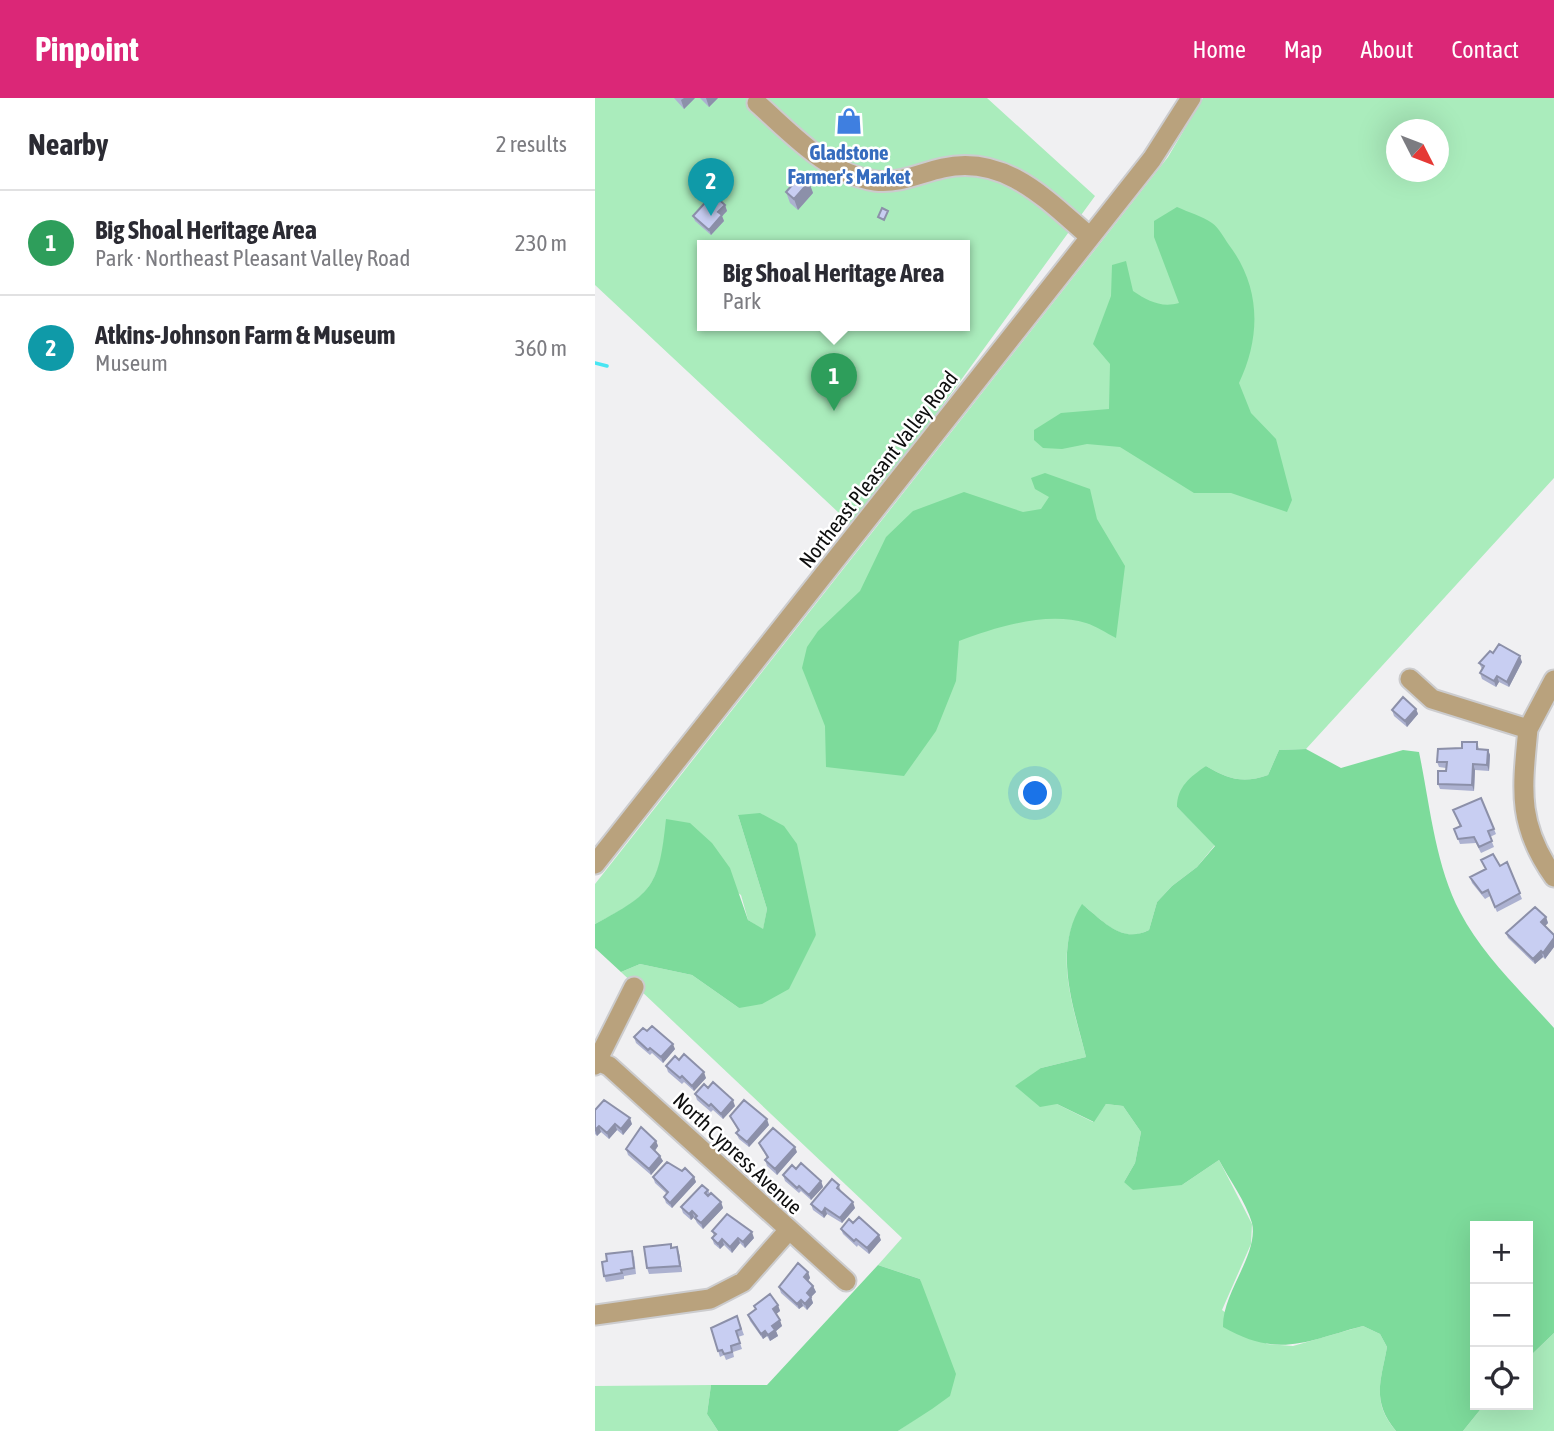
<!DOCTYPE html>
<meta charset="utf-8">
<style>
:root{--surface:#fff;--page:#f7f7f7;--text:#2b2b33;--muted:#7c7c81;--line:#e1e1e2;--accent:#db2777}
body{margin:0;font-family:"Asap Condensed",sans-serif;background:var(--page);color:var(--text)}
.controls{position:absolute;right:21px;bottom:21px;display:grid;overflow:hidden;border-radius:0px;box-shadow:0 7px 28px #0002}
.controls button{width:63px;height:63px;display:grid;place-items:center;padding:0;border:0;border-bottom:2px solid var(--line);background:var(--surface);color:var(--text);font:35px sans-serif}
.compass{position:absolute;left:791px;top:21px;width:63px;height:63px;border-radius:50%;background:var(--surface);box-shadow:0 7px 28px #0002;rotate:132deg}
.you{position:absolute;left:441px;top:696px;width:24px;height:24px;margin:-18px;border:5px solid #fff;border-radius:50%;background:#1a73e8;box-shadow:0 0 0 10px #1a73e833}
.badge{display:grid;place-items:center;width:46px;height:46px;border-radius:50%;background:var(--accent);color:#fff;font-size:23px;font-weight:700}
.pin{position:absolute;translate:-50% -58px;filter:drop-shadow(0 2px 4px #0008)}
.pin::after{content:'';position:absolute;top:37px;width:24px;height:21px;background:inherit;clip-path:polygon(0 0,100% 0,50% 100%)}
.popup{position:absolute;left:102px;top:142px;width:273px;height:91px;box-sizing:border-box;display:grid;place-content:center;border-radius:0px;background:var(--surface);filter:drop-shadow(0 2px 5px #0005);font-size:23px;white-space:nowrap;color:var(--muted)}
.popup b{font-size:26px;color:var(--text)}
.popup::after{content:'';position:absolute;left:50%;top:100%;margin-left:-14px;border:14px solid transparent;border-top-color:var(--surface)}
.list{margin:0;padding:0;list-style:none}
h2{display:flex;justify-content:space-between;align-items:center;height:91px;margin:0;padding:0 28px;font-size:30px}
h2 small{font-size:23px;font-weight:400;color:var(--muted)}
.list li{display:grid;grid-template-columns:46px 1fr auto;gap:21px;align-items:center;box-sizing:border-box;height:105px;padding:0 28px;border-top:2px solid var(--line)}
.list b{display:block;font-size:26px;white-space:nowrap}
.list p{margin:0;font-size:23px;white-space:nowrap;color:var(--muted)}
.list em{font-size:23px;font-style:normal;color:var(--muted)}
.icon{flex:none;width:38px;height:38px;fill:none;stroke:currentColor;stroke-width:2;stroke-linecap:round;stroke-linejoin:round}
.map{position:relative;flex:none;width:959px;height:1333px;overflow:hidden}
header{display:flex;align-items:center;gap:42px;box-sizing:border-box;height:98px;padding:0 35px;background:var(--accent);color:#fff}
header strong{font-size:33px}
nav{display:flex;gap:38px;margin-inline-start:auto;font-size:24px}
main{display:flex}
aside{flex:1;background:var(--surface)}
.map>svg:first-child{display:block}
.green{fill:#aaecbc;fill-rule:evenodd}
.forest{fill:#7ddb9b}
.lines{fill:none;stroke-linecap:round;stroke-linejoin:round}
.stream{stroke:#48e5f2;stroke-width:3.5}
.minor-casing{stroke:#ccccce;stroke-width:23}
.minor{stroke:#b9a27d;stroke-width:19}
.wall{fill:#acb1d0}
.shaded-wall{fill:#8c90a9}
.building{fill:#c8cef2;stroke:#8c90a9;stroke-width:2}
.labels{text-anchor:middle;dominant-baseline:central;stroke-width:5;stroke-linejoin:round;paint-order:stroke}
.shop-label{font-size:21px;font-weight:bold;fill:#366cbe;stroke:#fff}
.street-label{font-size:21px;fill:#0e0e0e;stroke:#fff}
</style>
<header>
<strong>Pinpoint</strong>
<nav><a>Home</a><a>Map</a><a>About</a><a>Contact</a></nav>
</header>
<main>
<aside>
<h2>Nearby<small>2 results</small></h2>
<ul class="list">
<li><span class="badge" style="background:#2e9e5b">1</span><div><b>Big Shoal Heritage Area</b><p>Park · Northeast Pleasant Valley Road</p></div><em>230 m</em></li>
<li><span class="badge" style="background:#0f9aa8">2</span><div><b>Atkins-Johnson Farm &amp; Museum</b><p>Museum</p></div><em>360 m</em></li>
</ul>
</aside>
<div class="map">
<svg width="959" height="1333" viewBox="0 0 959 1333">
<rect width="100%" height="100%" fill="#f0f0f2"/>
<path class="green" d="M0,0h392l108,98 -241,331 -259,-242zM108,147h262v80h-262z
M608,0h351v380l-248,271 -27,1 -11,25c-25,9 -40,4 -62,-9l-29,41 38,38 -18,22 -25,19 -15,16 -8,28c-27,14 -45,-8 -66,-25 -32,45 -9,104 3,152l-45,11 16,36 36,18 13,-18 17,2 18,26 -6,31 -11,19 58,3 37,-25 33,64 -1,20 -29,66 45,34 26,2 70,-20 17,8 7,13c-6,34 -16,55 9,84h-498l51,-35 -29,-117 -42,-14 24,-27 -281,-266 19,-8 52,11 47,33 77,-73 -78,-120 29,94 -4,21 -15,-10 -7,-25 -77,-54c-5,50 -28,62 -69,83v-40l573,-727zM802,32h42v42h-42z
M959,1235v98h-91l21,-26h44v-47z
M116,1287l-4,29 11,17h-123v-45z"/>
<path class="forest" d="M582,109c11,5 25,9 35,16 7,5 12,15 17,22 32,42 32,92 10,138l12,30 25,26 16,61 -5,12 -56,-19h-37l-74,-46 -33,-3 -25,5 -19,-1 -9,-8v-10l27,-17 48,-4 1,-45 -17,-20 18,-48 1,-31 14,-4 7,30c15,10 28,17 46,12l-25,-66v-16z
M450,375l45,16 7,30 28,47 -9,72c-10,-5 -20,-12 -30,-15 -39,-12 -90,4 -127,18l-3,40 -20,50 -32,45 -78,-9 -1,-41 -23,-58 5,-21 11,-16 42,-40 26,-54 27,-26 51,-19 59,20 18,-3 8,-12 -14,-8 -4,-11z
M711,651l35,19 62,-18 16,2c11,53 16,112 41,160 23,44 61,79 94,116v305l-26,25v-132h-53v179h9l-21,26h-67c-25,-30 -15,-50 -9,-84l-7,-13 -17,-8c-57,15 -84,33 -140,1 -1,-34 36,-73 29,-104 -6,-21 -23,-44 -33,-63l-37,25 -49,5 -9,-8 11,-19 6,-31 -18,-26 -17,-2 -12,18 -37,-18 -17,3 -25,-21 26,-18 45,-11c-12,-49 -34,-106 -4,-153 21,17 40,40 67,26l8,-28 15,-16 25,-19 18,-21 -38,-39c0,-20 13,-30 29,-41 22,13 37,18 62,9l11,-25z
M165,715l24,13 13,18 19,91 -27,54 -27,15 -23,4 -47,-33 -52,-11 -19,8 -26,-24v-24c59,-31 64,-39 71,-105l24,4 22,20 18,25 18,52 15,9 4,-20 -29,-94z
M283,1167l42,14 36,95 -6,22 -18,13 -34,22h-180l-11,-17 4,-29h56z"/>
<g class="lines">
<path class="stream" d="M0,265l12,3"/>
<defs>
<path id="minor" d="M162,5c34,30 70,71 118,78 24,3 45,-8 68,-13 62,-14 104,32 147,69
M815,581l22,20 96,30c-6,61 -11,96 26,148
M933,631l26,-49
M0,766l557,-705 39,-61
M2,963l12,5 237,215
M0,967l39,-78
M0,1217l115,-16 33,-17 45,-51"/>
</defs>
<use href="#minor" class="minor-casing"/>
<use href="#minor" class="minor"/>
</g>
<path class="wall" d="M79,0h21l-11,11z
M105,0h18l-9,9z
M214,84l4,11 -15,17 -8,-7 -4,-11z
M130,107l2,6 -5,5 2,5 -13,14 -16,-14 -2,-5z
M898,555l29,9 -13,25 -10,-5 -3,5 -14,-8 -2,-6 2,-4 -3,-6z
M821,611l2,5 -11,13 -13,-11 -2,-6z
M882,644l2,7 9,1 2,5 -1,16 -14,-1 -1,21 -34,-2 -2,-5 8,-13v-3l-7,-1 -2,-5 25,-14z
M886,700l15,36 -6,3 4,10 -13,6 -5,-10 -16,1 -6,-15 6,-2 -7,-17z
M886,762l19,6 7,-4 15,37 -25,13 -7,-16 -5,3 -13,-16 -2,-6 15,-8z
M951,819l2,6 -3,3 9,9v12l-9,12 -2,-2 -8,7 -27,-26 -2,-5z
M52,933l28,18 -12,14 -11,-10 -2,2 -14,-12 -2,-6z
M84,962l27,18 -12,13 -10,-9 -2,2 -14,-12 -2,-6z
M113,990l27,18 -12,13 -10,-9 -2,2 -14,-12 -2,-6z
M0,1012l37,14 -9,11 -6,-5 -8,9 -8,-7 -4,4 -2,-2z
M135,1018l39,9 -20,22 -10,-8 -3,-6 2,-2z
M61,1043l2,5 -3,5 8,10 -12,14 -23,-20 -2,-6z
M164,1045l38,9 -20,23 -10,-9 -2,-6 2,-2z
M201,1071l25,12 2,6 -12,13 -10,-9 -2,2 -14,-12 -2,-6z
M87,1073l12,6 2,5 -24,26 -6,-5 -2,-6 3,-3 -12,-11 -2,-6z
M244,1087l2,7 14,16 -13,15 -15,-9 -3,4 -11,-8 -2,-6z
M113,1092l2,4 11,8 2,6 -20,21 -6,-6 -3,-6 -3,3 -8,-7 -2,-6z
M258,1125l28,17 -12,14 -11,-9 -1,2 -14,-13 -2,-5z
M117,1133l42,7 -9,10 -5,-5 -8,10 -8,-8 -4,4 -6,-5 -2,-6 2,-2z
M77,1150l7,5 3,19 -33,2 -2,-6z
M39,1158l2,18 -12,2v3l-18,3 -2,-6z
M213,1174l2,6 -2,3 5,5 3,6 -5,5 2,6 -6,7 -4,-4 -4,3 -18,-16 -2,-6z
M183,1207l2,6 -4,3 6,12 -6,5 2,5 -8,5 -3,-5 -4,3 -13,-18 -2,-6 8,-5 -2,-4z
M142,1218l7,19 -6,2 4,12 -9,3 1,5 -8,3 -2,-5 -4,2 -9,-29z"/>
<path class="shaded-wall" d="M89,0h11l-11,11 -3,-9z
M111,0h12l-9,9z
M214,84l4,11 -15,17 -4,-11z
M130,107l2,6 -5,5 2,5 -13,14 -2,-5 9,-18z
M925,558l2,6 -13,25 -2,-5z
M902,578l2,6 -3,5 -2,-6z
M821,611l2,5 -11,13 -2,-6z
M893,652l2,5 -1,16 -2,-6z
M878,666l2,6 -1,21 -2,-6z
M951,819l2,6 -5,5 -2,-6z
M959,840v9l-9,12 -2,-6z
M946,853l2,6 -8,7 -2,-5z
M78,946l2,5 -12,14 -2,-6z
M109,974l2,6 -12,13 -2,-5z
M138,1002l2,6 -12,13 -2,-5z
M35,1020l2,6 -9,11 -2,-6z
M172,1021l2,6 -20,22 -2,-5z
M20,1026l2,6 -8,9 -2,-6z
M4,1028l2,6 -4,4 -2,-6z
M61,1043l2,5 -5,7 -2,-6z
M200,1049l2,5 -20,23 -2,-6z
M65,1058l3,5 -12,14 -2,-6z
M99,1079l2,5 -24,26 -2,-5z
M226,1083l2,6 -12,13 -2,-5z
M126,1104l2,6 -20,21 -2,-6z
M258,1104l2,6 -13,15 -2,-5z
M230,1110l2,6 -3,4 -2,-5z
M97,1113l2,6 -3,3 -2,-6z
M157,1134l2,6 -9,10 -2,-6z
M284,1137l2,5 -12,14 -2,-6z
M143,1140l2,5 -8,10 -2,-6z
M127,1141l2,6 -4,4 -2,-5z
M82,1149l2,6 3,19 -2,-6z
M213,1174l2,6 -4,5 -2,-6z
M218,1188l3,6 -7,7 -2,-6z
M216,1199l2,6 -6,7 -2,-6z
M206,1202l2,6 -4,3 -2,-5z
M183,1207l2,6 -5,4 -2,-6z
M185,1222l2,6 -6,5 2,5 -8,5 -2,-6 4,-9z
M170,1233l2,5 -4,3 -2,-5z"/>
<path class="building" d="M206,77l8,7 -15,17 -8,-7z
M118,96l12,11 -7,7 4,3 -13,15 -16,-14z
M287,110l6,3 -4,9 -6,-3z
M904,546l21,12 -13,26 -10,-6 -3,5 -14,-8 4,-7 -5,-3 11,-12 3,2z
M808,599l13,12 -11,12 -13,-11z
M867,644h15v7l11,1 -1,15 -14,-1 -1,21 -34,-1v-13h8l1,-9h-10l1,-13 24,-1z
M886,700l13,31 -6,2 4,10 -13,6 -5,-10 -16,2 -4,-10 7,-3 -8,-16z
M898,756l7,12 7,-4 13,31 -25,14 -7,-17 -6,3 -12,-16 16,-8 -5,-9z
M940,809l11,10 -5,5 13,13v3l-11,15 -2,-2 -8,8 -27,-26z
M57,928l21,18 -12,13 -11,-9 -2,2 -14,-13 9,-9 4,3z
M89,956l20,18 -12,14 -10,-10 -2,2 -14,-12 9,-10 4,4z
M118,984l20,18 -12,14 -10,-10 -2,2 -14,-12 9,-10 4,4z
M9,1002l26,18 -9,11 -6,-5 -8,9 -8,-7 -4,4v-20z
M149,1002l23,19 -20,23 -11,-9 3,-3 -9,-14z
M46,1029l15,14 -5,6 9,9 -11,13 -23,-20z
M178,1030l22,19 -20,22 -10,-9 3,-3 -9,-14z
M72,1064l15,9 3,-3 9,9 -24,26 -6,-6 4,-5 -15,-15z
M206,1065l20,18 -12,14 -10,-9 -2,2 -14,-13 9,-10 4,4z
M237,1081l7,6 -2,3 16,14 -13,16 -15,-10 -3,5 -11,-9z
M107,1087l6,5 -3,3 3,3 3,-3 10,9 -20,21 -6,-5 2,-2 -5,-5 -3,3 -8,-7z
M132,1116l25,18 -9,10 -5,-4 -8,9 -8,-8 -4,5 -6,-6 4,-4 -4,-3z
M264,1119l20,18 -12,13 -11,-9 -2,2 -13,-12 8,-10 4,4z
M76,1146v4l6,-1 3,19 -33,2 -3,-21z
M37,1153l2,17 -13,2 1,3 -18,3 -2,-14 5,-1 -1,-7z
M203,1165l10,9 -4,5 9,9 -6,7 4,4 -6,7 -4,-4 -4,4 -18,-17z
M175,1196l8,11 -5,4 7,11 -8,6 3,4 -7,5 -3,-4 -4,3 -13,-19 8,-6 -2,-3z
M142,1218l4,13 -5,2 4,12 -9,3 1,6 -8,2 -2,-4 -4,1 -7,-23z"/>
<defs>
<symbol id="shop-bare" viewBox="-9 -9 18 18"><path d="M-5-2.5h2.3a2.7 3.5 0 0 1 5.4 0H5L5.5 6h-11ZM-1.5-2.5h3a1.5 2.3 0 0 0-3 0Z" fill="#3f7fe0" stroke="#fff" stroke-width="2.5" paint-order="stroke"/></symbol>
</defs>
<g fill-rule="evenodd">
<use href="#shop-bare" x="235" y="4" width="38" height="38"/>
</g>
<g class="labels">
<g class="shop-label">
<text x="254" y="54">Gladstone<tspan x="254" dy="24">Farmer's Market</tspan></text>
</g>
<g class="street-label">
<text transform="translate(283 371) rotate(-52)">Northeast Pleasant Valley Road</text>
<text transform="translate(143 1055) rotate(43)">North Cypress Avenue</text>
</g>
</g>
</svg>
<div class="controls">
<button>+</button>
<button>−</button>
<button><svg class="icon" aria-label="locate" viewBox="0 0 24 24"><circle cx="12" cy="12" r="6"/><path d="M12 2v4M12 18v4M2 12h4M18 12h4"/></svg></button>
</div>
<svg class="compass" viewBox="-18 -18 36 36"><path d="M0-13l5 13h-10z" fill="#e53935"/><path d="M0 13l5-13h-10z" fill="#7c7c81"/></svg>
<div class="you"></div>
<div class="pin badge" style="left:239px;top:313px;background:#2e9e5b">1</div>
<div class="popup"><b>Big Shoal Heritage Area</b>Park</div>
<div class="pin badge" style="left:116px;top:118px;background:#0f9aa8">2</div>
</div>
</main>
